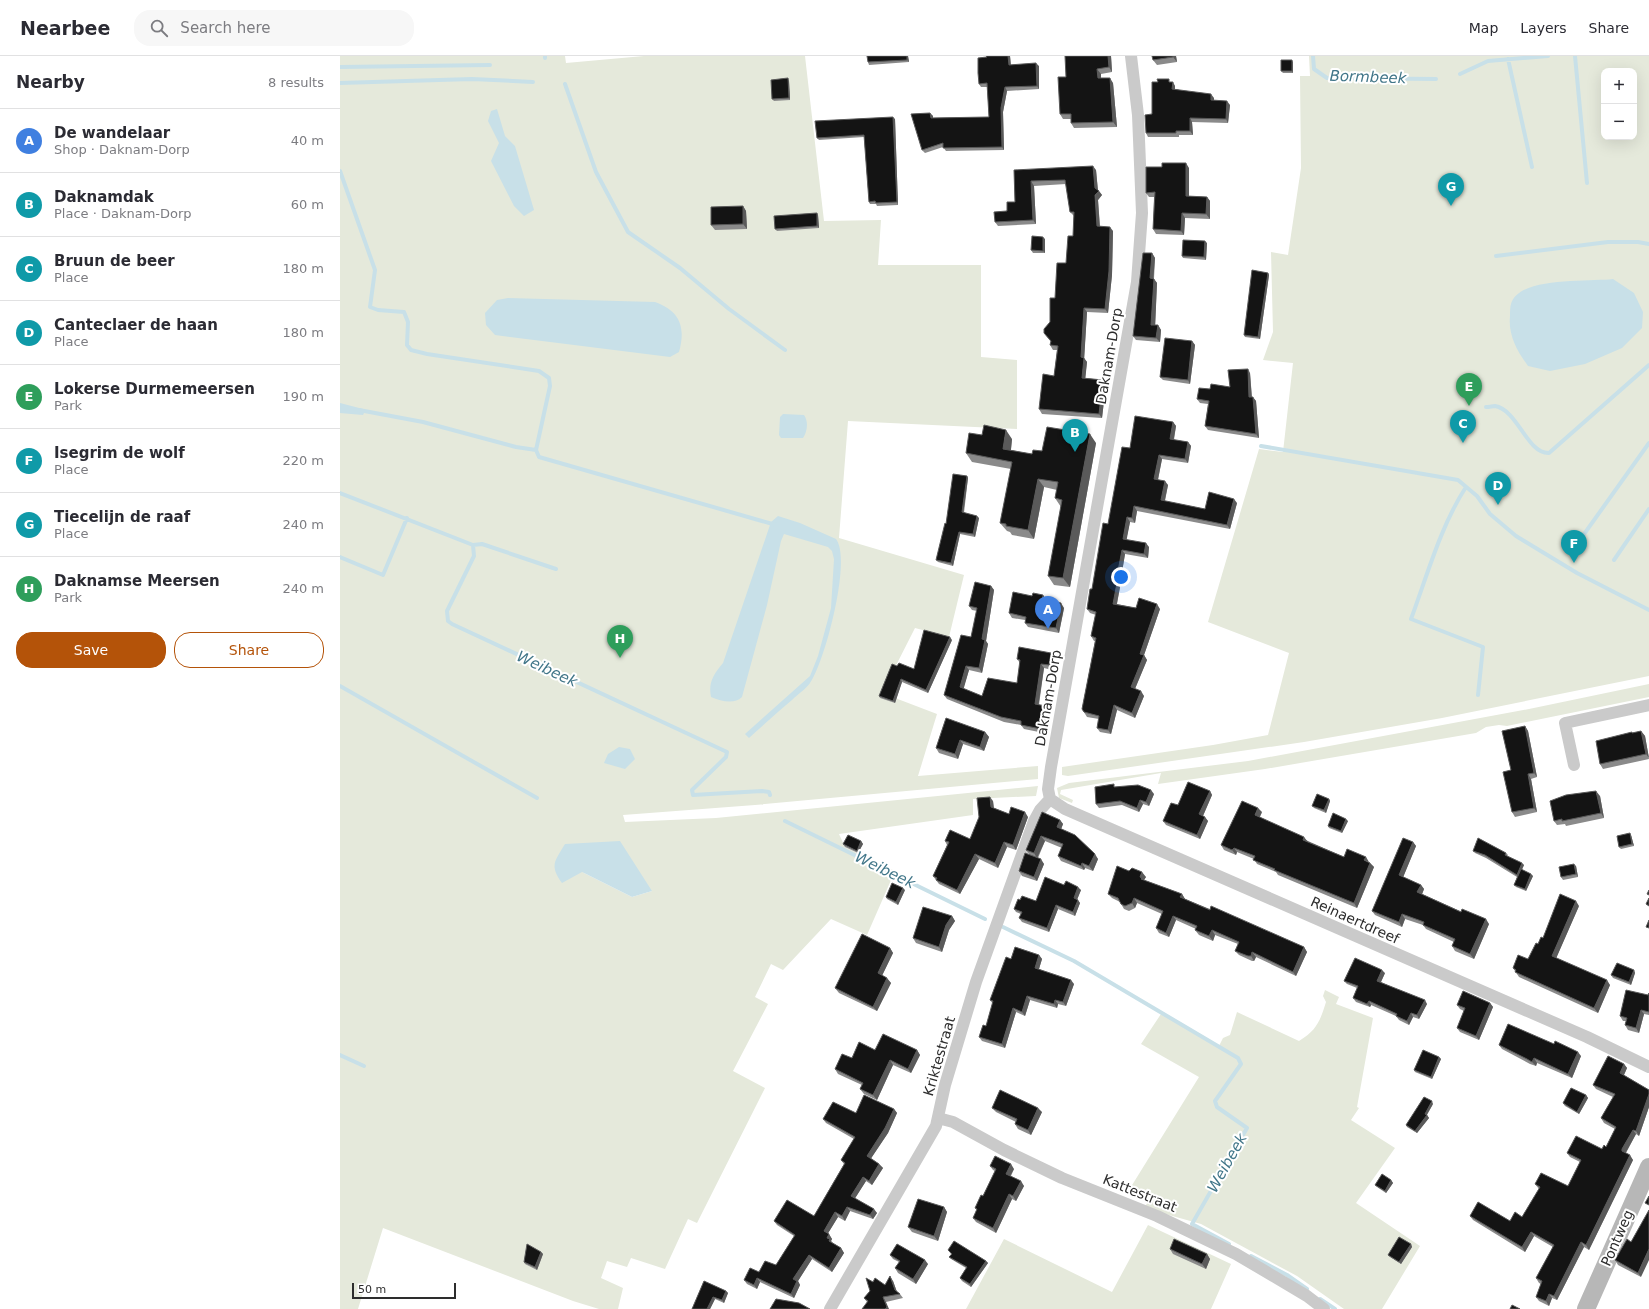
<!DOCTYPE html>
<meta charset="utf-8">
<style>
:root{--surface:#fff;--page:#f7f7f7;--text:#2b2b33;--muted:#7c7c81;--line:#e1e1e2;--accent:#b45309}
body{margin:0;font-family:"DejaVu Sans",sans-serif;background:var(--page);color:var(--text)}
.controls{position:absolute;right:12px;top:12px;display:grid;overflow:hidden;border-radius:8px;box-shadow:0 4px 16px #0002}
.controls button{width:36px;height:36px;display:grid;place-items:center;padding:0;border:0;border-bottom:1px solid var(--line);background:var(--surface);color:var(--text);font:20px sans-serif}
.scale{position:absolute;left:12px;bottom:10px;width:104px;box-sizing:border-box;padding-left:4px;border:2px solid #2d2d2d;border-top:0;font-size:11px;line-height:14px;white-space:nowrap;color:#2d2d2d;-webkit-text-stroke:3px #fff;paint-order:stroke}
.you{position:absolute;left:781px;top:521px;width:14px;height:14px;margin:-10px;border:3px solid #fff;border-radius:50%;background:#1a73e8;box-shadow:0 0 0 6px #1a73e833}
.badge{display:grid;place-items:center;width:26px;height:26px;border-radius:50%;background:var(--accent);color:#fff;font-size:13px;font-weight:700}
.pin{position:absolute;translate:-50% -33px;filter:drop-shadow(0 1px 2px #0008)}
.pin::after{content:'';position:absolute;top:21px;width:14px;height:12px;background:inherit;clip-path:polygon(0 0,100% 0,50% 100%)}
.list{margin:0;padding:0;list-style:none}
h2{display:flex;justify-content:space-between;align-items:center;height:52px;margin:0;padding:0 16px;font-size:17px}
h2 small{font-size:13px;font-weight:400;color:var(--muted)}
.list li{display:grid;grid-template-columns:26px 1fr auto;gap:12px;align-items:center;box-sizing:border-box;height:64px;padding:0 16px;border-top:1px solid var(--line)}
.list b{display:block;font-size:15px;white-space:nowrap}
.list p{margin:0;font-size:13px;white-space:nowrap;color:var(--muted)}
.list em{font-size:13px;font-style:normal;color:var(--muted)}
.actions{display:flex;gap:8px;padding:12px 16px}
.actions a{flex:1;padding:9px 0;border:1px solid var(--accent);border-radius:16px;text-align:center;font-size:14px;color:var(--accent)}
.actions .main{background:var(--accent);color:#fff}
.icon{flex:none;width:22px;height:22px;fill:none;stroke:currentColor;stroke-width:2;stroke-linecap:round;stroke-linejoin:round}
.map{position:relative;flex:none;width:1309px;height:1253px;overflow:hidden}
header{display:flex;align-items:center;gap:24px;box-sizing:border-box;height:56px;padding:0 20px;background:var(--surface);border-bottom:1px solid var(--line)}
header strong{font-size:19px}
nav{display:flex;gap:22px;margin-inline-start:auto;font-size:14px}
.search{width:280px;height:36px;background:var(--page);display:flex;align-items:center;gap:10px;box-sizing:border-box;padding:0 14px;border-radius:16px;color:var(--muted);font-size:15px}
main{display:flex}
aside{flex:1;background:var(--surface)}
.map>svg:first-child{display:block}
.green{fill:#e5e9db;fill-rule:evenodd}
.water{fill:#c8e0e8}
.lines{fill:none;stroke-linecap:round;stroke-linejoin:round}
.stream{stroke:#c8e0e8;stroke-width:4}
.street{stroke:#cacaca;stroke-width:12}
.secondary{stroke:#b7b7b7;stroke-width:18}
.wall{fill:#8a8a8a}
.shaded-wall{fill:#5a5a5a}
.building{fill:#141414;stroke:#5a5a5a}
.labels{text-anchor:middle;dominant-baseline:central;stroke-width:4;stroke-linejoin:round;paint-order:stroke}
.street-label{font-size:14px;fill:#2d2d2d;stroke:#fff}
.water-label{font-size:15px;font-style:italic;fill:#417689;stroke:#fff}
</style>
<header>
<strong>Nearbee</strong>
<div class="search"><svg class="icon" aria-label="search" viewBox="0 0 24 24"><circle cx="10" cy="10" r="6"/><path d="M15 15l6 6"/></svg>Search here</div>
<nav><a>Map</a><a>Layers</a><a>Share</a></nav>
</header>
<main>
<aside>
<h2>Nearby<small>8 results</small></h2>
<ul class="list">
<li><span class="badge" style="background:#3f7fe0">A</span><div><b>De wandelaar</b><p>Shop · Daknam-Dorp</p></div><em>40 m</em></li>
<li><span class="badge" style="background:#0f9aa8">B</span><div><b>Daknamdak</b><p>Place · Daknam-Dorp</p></div><em>60 m</em></li>
<li><span class="badge" style="background:#0f9aa8">C</span><div><b>Bruun de beer</b><p>Place</p></div><em>180 m</em></li>
<li><span class="badge" style="background:#0f9aa8">D</span><div><b>Canteclaer de haan</b><p>Place</p></div><em>180 m</em></li>
<li><span class="badge" style="background:#2e9e5b">E</span><div><b>Lokerse Durmemeersen</b><p>Park</p></div><em>190 m</em></li>
<li><span class="badge" style="background:#0f9aa8">F</span><div><b>Isegrim de wolf</b><p>Place</p></div><em>220 m</em></li>
<li><span class="badge" style="background:#0f9aa8">G</span><div><b>Tiecelijn de raaf</b><p>Place</p></div><em>240 m</em></li>
<li><span class="badge" style="background:#2e9e5b">H</span><div><b>Daknamse Meersen</b><p>Park</p></div><em>240 m</em></li>
</ul>
<div class="actions"><a class="main">Save</a><a>Share</a></div>
</aside>
<div class="map">
<svg width="1309" height="1253" viewBox="0 0 1309 1253">
<rect width="100%" height="100%" fill="#fff"/>
<path class="green" d="M0,0h225l1,7 78,-7h161l19,165 57,-1 -3,45h103v92l36,3v69l-169,-8 -9,117 125,37 -15,62 -34,-9 -33,65 55,21 -19,62 120,-10v13l-283,26 -132,10 2,7 91,-4 322,-32 -2,10 -63,3v16l-134,19 6,13 50,24 -28,64 -36,-16 -48,51 -12,-6 -16,33 13,7 -35,67 32,17 -68,135 -9,-4 -23,50 -34,-11 -4,9 -20,-6 -6,17 22,10 -5,21h-19l-26,-8 -190,-73 -25,81h-18zM242,816l70,19 -20,6z
M969,0h340v620l-207,42 -138,24 -236,34 -6,-1v-8l151,-22 55,-10 21,-82 -81,-31 51,-173 24,3 10,-89 -30,-3 10,-28 -2,-80 17,3 13,-87 -1,-92h10zM1264,15h30v66h-30z
M1309,628v13l-142,29 -8,-1 -13,2 -10,6 -211,36 -107,15 3,-11 -100,17 -1,4 13,6 -1,3 -13,-5 -2,-10 12,-5 179,-22 281,-52z
M985,934l14,7 -3,7 37,14 -16,89 2,1 -8,12 44,28 -39,55 64,43 -38,63h-38l-47,-33 -96,-52 -57,-16 4,-6 -19,-12 70,-113 -58,-33 20,-30 58,32 4,-8 7,-3 7,-23 62,29c18,-11 21,-20 27,-39l-3,-6z
M808,1169l83,39 -20,45h-245l38,-70 108,53z"/>
<path class="water" d="M157,53l8,27 10,10 19,64 -10,6 -10,-10 -23,-45 8,-18 -11,-22 3,-10z
M1273,223l21,14 9,19 -1,16 -20,20 -37,16 -35,7 -22,-5c-11,-15 -20,-31 -18,-50 0,-4 0,-9 1,-12 8,-28 78,-22 102,-25z
M168,242l147,4c25,9 31,25 24,50l-9,5 -175,-22 -9,-10 -1,-12 12,-13z
M0,347l23,6 1,4 -1,2 -23,-2z
M443,358l21,1c5,7 3,17 -1,23h-22l-2,-3 1,-18z
M438,460l22,7 36,16c16,20 -11,123 -26,144 -4,6 -12,11 -18,17 -14,12 -29,25 -43,38l-4,-4 65,-58 8,-20 13,-48 3,-49 -2,-8 -4,-4 -44,-13 -3,7 -14,64 -25,92c-8,8 -21,4 -31,0 -3,-15 3,-23 12,-34l48,-141z
M279,691l11,2 5,10 -10,10 -21,-6 4,-9z
M280,785l32,50 -20,6 -50,-25 -20,11c-13,-18 -7,-22 3,-39z"/>
<g class="lines">
<path class="stream" d="M205,0v2
M973,0l1,13 13,9 109,1
M1235,0l12,127
M1168,3l24,108
M0,11l150,-2
M1120,18l28,-13 60,-5
M0,27l132,-4 61,3
M225,28l31,88 32,60 52,36 49,41 56,41
M0,115l35,99 -5,37 8,3 26,2 4,10 -1,23 4,5 16,4 112,17 10,7 1,8 -14,64 3,7 237,68
M1156,200l112,-14h30l11,2
M1146,351c3,0 7,-1 9,-1 23,4 32,48 54,47l100,-88
M19,354l64,12 93,25 20,3
M921,390l197,34 19,16 13,18 26,22 61,37 72,37
M1126,431c-25,38 -39,89 -55,132l72,28 -5,48
M0,437l133,52 1,11 -27,55 1,10 4,3 275,128 -1,5 -34,33 1,5 69,-4 7,1 1,3
M1237,488l72,-101
M133,489l9,-1 74,25
M0,501l43,18 24,-57
M1274,504l35,-51
M0,630l197,112
M445,765l200,98
M663,871l71,34 164,97 3,6 -26,37 2,6 30,21 -55,96 37,20
M0,999l24,11
M911,1200l36,19 20,14
M980,1243l15,10"/>
<path class="street" d="M1234,709l-9,-42 84,-18
M710,743l-2,-10 3,-22 86,-485 5,-69 -4,-98 -7,-59
M710,743l15,10 522,228 62,30
M598,1062l15,4 51,28 58,28 95,38 79,38 71,42 17,13
M490,1253l106,-183 9,-41 31,-103 58,-161 6,-11 10,-11"/>
<path class="secondary" d="M1246,1253l63,-142"/>
</g>
<path class="wall" d="M568,0l1,6 -40,3 -1,-3z
M670,0l1,9 28,1v23l-32,2 -4,21 1,38 -58,1 -3,-4 -18,6 -3,-3 8,-37 3,3v2l56,-1 -2,-30h-6l-2,-3z
M771,0l1,16 -11,2v4l12,5 4,44 -43,1 -3,-5v-4h-8l-3,-5 6,-37z
M836,0l1,6 -20,3 -4,-5z
M953,6v11h-10l-2,-2z
M449,25l1,19 -16,1 -2,-2z
M818,26h13l4,4v3l39,9v2l16,5 -2,18 -36,-1 1,13h-14v2h-31l-2,-4 6,-19z
M555,63l3,86 -21,1 -1,-2h-6l-1,-2 -5,-65 -45,3 -2,-2z
M849,112v28l18,1 3,4v18l-25,-1 -1,17 -28,-1 -3,-5 1,-32h-5l-3,-4z
M674,114h82l2,20 4,5 -4,5 2,26 13,5 -1,44 -4,38 -21,-1 -3,46 3,4 -2,16 18,2 3,4 -4,34 -60,-4 -3,-5 15,-33 3,-26h-4l-3,-5 1,-3 -7,-9 6,-11 5,-24 11,-35 7,-27 1,-20 -4,-4 -4,-28 -32,2 2,38 -38,2 -3,-4 20,-20z
M403,150l3,5 1,18 -32,1 -4,-5z
M477,157l1,2 1,13 -42,3 -2,-2z
M705,183v14h-12l-2,-3z
M867,187l-1,17 -23,-2 -1,-2z
M812,197l3,5 -1,21 3,4 -2,42h3l3,5 -1,12 -24,-2 -3,-4z
M928,217l1,2 -9,64 -15,-2 -1,-2z
M852,285l3,4 -5,39 -27,-4 -3,-3z
M910,317l2,24 4,4 3,37 -51,-8 -3,-4 3,-22 -8,-1 -3,-4 13,-10 20,-2z
M833,366l3,4 -2,14 14,2 3,4 -3,17 -26,-4 -4,21 10,5 -3,16 40,8 32,-6 -7,26 -93,-18 -2,12 -5,-1 -4,18 23,7 -1,11 -23,-4 -3,18 2,4 -2,11h-2l-3,17 19,4 24,1 -16,46 3,5 -12,29 9,7 -9,22 -18,-8 -6,24 -11,-2 -3,-4 2,-9 -12,-2 -5,-8 13,-68h-1l-3,-5 5,-21 -6,-2 -3,-4 21,-85 22,-76z
M672,383l-1,11 21,4 10,-3 54,-8 -26,144 -16,-2 -6,-9 13,-69 -6,-9 2,-8 -13,-3 -10,52 -22,-4 -2,-3 -3,-1 -7,-8 11,-54 -39,-7 -6,-9z
M627,420l1,2 -4,35 15,5 -4,19 -15,-3 -7,32 -15,-4 -2,-2 10,-36z
M651,530l3,4 -8,51 2,3 -6,29 -13,-3 -6,19 19,7 35,-13 3,-20 -3,-4 34,-6 3,4 -2,13 -8,-2 -5,37 10,5 -5,23 -20,-4 -3,-4 -17,-3 -57,-23 -3,-4 27,-58 6,-26 -5,-1 -3,-4z
M703,539l3,5v1l18,7 -5,25 -31,-6 -3,-4v-3l-13,-2 -3,-5 23,-17z
M612,584l-24,53 -26,-11 -7,21 -15,-5 -1,-2 18,-30 17,3z
M1185,670l3,5 9,46 -6,2 6,33 -22,5 -3,-5 -1,-42z
M1301,675l4,5 4,23 -46,10 -3,-5 33,-31z
M645,676l4,5 -5,14 -21,-7 -5,15 -19,-6 -3,-5z
M775,731l39,7 -5,12 -6,-2 -4,8 -17,-7 -23,3 -3,-4z
M870,735l2,4 -9,21 5,5 -8,18 -34,-14 -3,-4 15,-16z
M1260,740l4,22 -38,8 -1,-2 -8,1 -3,-4z
M989,743l1,2 -4,12 -12,-5 -2,-2z
M653,745l1,7 15,6 19,3 -12,33 -9,-3 -9,21 -19,-9 -19,35 -21,-10 -6,-8 14,-31 -2,-4 25,-2z
M922,756l-2,5 48,24 36,16 25,5 5,5 -17,41 -79,-33 -2,-3 -19,-8 -3,-5 -17,-7 -1,3 -12,-5 -3,-5z
M720,764l3,4 -2,5 37,30 -5,12 -8,-3 -1,2 -23,-9 -3,-5 4,-8 -17,-7 -7,17 6,6 -7,17 -15,-5 -3,-5 10,-17 -3,-4z
M1008,765l-6,12 -13,-5 -1,-2z
M1291,779l3,11 -13,3 -2,-2z
M521,785l2,3 -5,9 -13,-6 -2,-3z
M1073,786l3,4 -13,31 18,8 3,4 -2,5 67,30 -15,35 -19,-8 -3,-5 2,-4 -28,-13 -3,-4 -18,-6 -3,8 -27,-12 -3,-4z
M1133,795l33,2 2,2 -1,1 17,9 -2,5 11,6 -7,15 -10,-4 -2,-2 3,-8 -31,-19 -11,-5z
M1236,810l2,11 -15,3 -2,-3z
M789,815l17,6 -2,3 38,14 3,5 119,48 3,5 -11,24 -40,-19 -2,4h-2l-13,-6 -4,-4 3,-7 -23,-9 -2,6 -14,-6 -4,-5 1,-1 -20,-9 -7,17 -10,-4 -3,-5 6,-14 -25,-11 -2,5 -6,3 -5,-2 -4,-7 -8,-4 -4,-4z
M724,829l17,5 -4,10 3,3 -5,13 -17,-7 -9,23 -27,-10 -3,-4 2,-4 -5,-2 -2,-3 6,-9 16,1z
M565,834l-7,15 -11,-6 -1,-2z
M1239,850l-23,52 54,27 -12,28 -79,-36 -6,-9 15,-9 10,-15 5,-6z
M612,860l3,5 -6,9 -7,22 -26,-9 -3,-5z
M550,892l3,5 -11,22 9,8 -14,28 -38,-18 -4,-5z
M699,899l3,4 -3,10 35,15 -8,22 -8,-2 -1,4 -27,-8 -5,16 -9,-4 -11,36 -23,-7 -3,-4 7,-11 7,-22 -3,-4 21,-41z
M1294,914l1,3 -4,12 -18,-7 -2,-3z
M1045,917l-4,9 46,22 -8,15 -6,-2 -4,8 -10,-5 -3,-4 -25,-11 -1,2 -14,-5 -3,-4 4,-10 -10,-4 -3,-3z
M1309,937v22l-5,-1 -5,19 -11,-3 -3,-5 1,-4h-3l-3,-5 28,-21z
M1150,947l3,4 -14,33 -19,-8 -3,-4 7,-17 -4,-2 -3,-4z
M1159,989l82,11 -9,22 -35,-15 -1,3 -6,-2 -28,-15z
M535,994h42l3,5 -9,18 -18,-8 -16,35 -13,-6 -4,-5 2,-4 -24,-11 -3,-5 17,-11z
M1099,1001l2,2 -9,20 -17,-7 -1,-2z
M1284,1008l3,4 -3,7 25,15v17l-10,29 -3,-2 -10,19 7,7 -44,90 -5,-3 -27,53 -5,-2 -3,8 -10,-5 -3,-4 5,-13 -2,-1 -3,-5 17,-31 -19,-11 -9,16 -52,-32 -3,-4 40,5 12,-4 17,-28 -4,-5 33,2 12,-24 -10,-5 -3,-4 35,-4 4,-2 9,-18 -11,-6 -3,-5 12,-21 -17,-8 -3,-4z
M1246,1039l2,3 -9,16 -14,-8 -2,-3z
M1093,1048l-6,11 2,3 -12,15 -10,-6 -1,-2z
M652,1052l50,4 -11,23 -13,-6 -3,-5 1,-2 -20,-10z
M554,1053l3,4 -9,20 -17,25 8,6 4,4 -11,17 -6,-4 -11,17 22,15 -4,6 -23,-8 -5,10 -7,-4 -10,16 4,6 -1,2 2,2 8,5 3,5 -12,19 -20,-13 -14,22 2,4 -6,13 -34,-16 -3,7 -10,-5 -3,-4 32,-15 18,-29 -17,-11 -3,-4 40,-5 30,-52 -3,-4 13,-21 -28,-16 -3,-4 33,-6z
M650,1110l24,3 -3,7 13,10 -8,15 -4,-2 -16,34 -20,-11 -3,-4 4,-8 -2,-2 8,-12 12,-25 -2,-1z
M1051,1124l2,3 -7,10 -9,-6 -2,-2z
M604,1151l3,5 -9,29 -26,-9 -4,-5z
M1291,1186l10,35 -23,-12 -3,-5z
M1071,1188l1,3 -11,17 -11,-7 -2,-2z
M830,1193l37,5 3,5 -4,10 -33,-15z
M608,1194l38,11 2,2 -17,24 -9,-6 -2,-3 6,-10 -15,-9 -2,-2 2,-3z
M201,1196l2,2 -6,16 -12,-6 -1,-2z
M550,1199l38,9 -12,20 -18,-11 -3,-5 4,-6 -6,-3z
M364,1225l22,10 2,2 -4,10 -9,-4 -5,10h-18z
M553,1225l4,11 3,2 3,4 -17,4h-19l-3,-4 6,-7 3,-9 12,3z"/>
<path class="shaded-wall" d="M567,0h1l1,6 -2,-2z
M668,0h2l1,12 -2,-3z
M768,0h3l1,16 -3,-5z
M833,0h3l1,6 -4,-5z
M952,4l1,2v11l-1,-2z
M696,7l3,3v23l-2,-3z
M757,13l4,5v8l-3,-4z
M448,22l1,3 1,19 -1,-2z
M770,22l3,5 4,44 -4,-5z
M833,26l2,4v7l-3,-4z
M665,31l2,4 -4,21 1,38 -2,-3 -1,-39z
M871,38l3,4v6l-3,-4z
M887,45l3,4 -2,18 -2,-4z
M590,57l3,3v5l-2,-3z
M553,61l2,2 3,86 -1,-3z
M850,62l2,4 1,13 -3,-4z
M846,107l3,5v33l-3,-5z
M753,110l3,4 2,22 1,-1 3,4 -4,5 2,30 -3,-4 -2,-38z
M691,125l3,5 2,38 -3,-4z
M867,141l3,4v18l-4,-5z
M403,150l3,5 1,18 -4,-5z
M477,157l1,2 1,13 -2,-2z
M842,157l3,5 -1,17 -3,-4z
M770,171l3,4 -1,44 -4,38 -3,-4z
M703,181l2,2v14l-2,-2z
M865,185l2,2 -1,17 -2,-3z
M812,197l3,5 -2,25 -3,-5z
M928,217l1,2 -9,64 -2,-2z
M814,223l3,4 -2,47 -4,-5z
M744,252l3,4 -3,50 -3,-5z
M818,269l3,5 -1,12 -4,-4z
M852,285l3,4 -5,39 -2,-4z
M744,302l3,4 -2,20 -3,-4z
M908,313l2,4 2,28 -3,-4z
M763,324l3,4 -4,34 -3,-4z
M913,341l3,4 3,37 -3,-4z
M833,366l3,4 -3,17 -3,-4z
M666,374l6,9 -2,19 -7,-9z
M750,378l6,9 -26,144 -7,-9z
M848,386l3,4 -3,17 -3,-4z
M819,399l3,4 -5,25 -3,-5z
M627,420l1,2 -5,37 -1,-3z
M698,423l6,8 -10,52 -6,-9z
M825,425l3,4 -4,19 -3,-4z
M894,443l3,4 -7,26 -3,-4z
M794,450l3,5 -2,12 -3,-5z
M637,460l2,2 -4,19 -2,-3z
M787,461l3,5 -4,21 -3,-4z
M619,476l1,2 -7,32 -2,-3z
M806,487l3,4 -1,11 -4,-4z
M782,494l3,4 -3,18 2,4 -2,11 -3,-4 -1,-12z
M777,527l3,4 -4,21 -3,-4z
M651,530l3,4 -8,51 2,3 -6,29 -3,-5 3,-29z
M703,539l3,5v4l-4,-4z
M721,547l3,5 -5,25 -3,-5z
M817,548l3,5 -16,46 3,5 -13,31 -3,-4 9,-33z
M610,581l2,3 -24,53 -2,-3z
M711,597l3,4 -2,13 -3,-5z
M701,608l3,4 -6,40 -3,-4z
M626,610l3,4 -6,21 -3,-4z
M561,623l1,3 -7,21 -2,-2z
M801,635l3,5 -9,22 -3,-5z
M774,649l3,5 -6,24 -3,-4z
M706,650l3,4 -5,23 -3,-4z
M1185,670l3,5 9,46 -3,-4z
M1301,675l4,5 4,22 -3,-4z
M645,676l4,5 -5,14 -4,-4z
M620,684l3,4 -5,15 -3,-5z
M1188,718l3,5 6,33 -3,-4z
M811,734l3,4 -5,12 -3,-4z
M870,735l2,4 -10,23 -3,-4z
M1256,735l4,5 4,22 -3,-5z
M650,741l3,4 1,10 -3,-4z
M989,743l1,2 -4,12 -2,-3z
M800,744l3,4 -4,8 -2,-4z
M918,752l4,4 -4,8 -3,-5z
M685,756l3,5 -12,33 -3,-5z
M865,761l3,4 -8,18 -3,-4z
M1006,763l2,2 -6,12 -1,-2z
M720,764l3,4 -3,8 -3,-5z
M1290,777l1,2 3,11 -2,-2z
M701,780l4,5 -8,17 -3,-5z
M964,781l4,5 -5,-2z
M521,785l2,3 -5,9 -1,-2z
M664,786l3,5 -9,21 -3,-5z
M1073,786l3,4 -14,34 -3,-5z
M894,792l3,4 -1,3 -4,-5z
M635,798l4,5 -19,35 -3,-4z
M755,798l3,5 -5,12 -4,-5z
M1026,801l3,5 -5,-2z
M701,803l3,5 -7,17 -3,-4z
M742,807l3,5 -1,2 -3,-4z
M1030,807l4,4 -17,41 -3,-5z
M1182,807l2,2 -6,12 -1,-2z
M1234,808l2,2 2,11 -2,-3z
M802,816l4,5 -2,3 1,4 -5,-7z
M1191,818l2,2 -7,15 -1,-2z
M1081,829l3,4 -3,8 -4,-5z
M738,831l3,3 -5,12 -2,-4z
M563,832l2,2 -7,15 -2,-3z
M842,838l3,5 -1,3 -4,-5z
M794,842l3,5 -2,5 -3,-5z
M738,844l2,3 -5,13 -2,-4z
M1236,845l3,5 -24,55 -3,-5z
M716,849l2,4 -9,23 -2,-4z
M1062,858l3,5 -3,8 -3,-5z
M612,860l3,5 -6,9 -7,22 -3,-5 7,-22z
M833,860l3,4 -7,17 -3,-4z
M1146,863l3,5 -15,35 -4,-5z
M872,874l3,5 -2,6 -4,-5z
M964,891l3,5 -11,24 -3,-4z
M550,892l3,5 -12,25 -3,-5z
M912,896l4,5 -2,4 -3,-5z
M699,899l3,4 -4,13 -3,-4z
M1042,914l3,3 -5,11 -3,-3z
M1294,914l1,3 -4,12 -2,-3z
M547,922l4,5 -14,28 -4,-4z
M731,924l3,4 -8,22 -3,-4z
M1267,924l3,5 -12,28 -4,-5z
M687,940l3,4 -5,16 -3,-4z
M715,944l3,4 -1,4 -3,-4z
M1085,944l2,4 -8,15 -2,-4z
M1029,945l2,4 -1,2 -3,-3z
M1150,947l3,4 -14,33 -3,-4z
M673,952l3,4 -11,36 -3,-4z
M1301,954l3,4 -5,19 -3,-5z
M1071,957l2,4 -4,8 -2,-4z
M577,994l3,5 -9,18 -3,-4z
M1238,996l3,4 -9,22 -4,-4z
M1099,1001l2,2 -9,20 -1,-2z
M1194,1002l3,5 -1,3 -4,-4z
M550,1004l3,5 -16,35 -4,-5z
M1284,1008l3,4 -4,9 -3,-4z
M1309,1038v13l-10,29 -3,-5z
M1246,1039l2,3 -9,16 -2,-2z
M1092,1045l1,3 -7,12 -1,-2z
M698,1052l4,4 -11,23 -3,-5z
M554,1053l3,4 -9,20 -18,27 -3,-4z
M1087,1059l2,3 -12,15 -2,-2z
M1293,1074l3,4 -11,20 -3,-3v-2z
M1290,1099l3,5 -44,90 -3,-5z
M539,1108l4,4 -11,17 -3,-4z
M671,1108l3,5 -5,9 -3,-4z
M523,1121l3,4 -12,19 -3,-4z
M1051,1124l2,3 -7,10 -1,-2z
M681,1125l3,5 -8,15 -3,-5z
M669,1138l3,5 -16,34 -3,-5z
M507,1151l3,4 -5,10 -3,-5z
M604,1151l3,5 -9,29 -4,-5z
M534,1153l3,4 -4,6 -3,-4z
M495,1156l3,5 -11,18 -3,-4z
M1191,1176l3,4 -9,16 -3,-5z
M489,1178l3,5 -1,2 2,3 -1,1 -5,-7z
M1241,1186l3,5 -27,53 -3,-4z
M1071,1188l1,3 -11,17 -2,-2z
M501,1192l3,5 -12,19 -3,-4z
M1309,1193v11l-8,17 -3,-4z
M201,1196l2,2 -6,16 -2,-3z
M867,1198l3,5 -4,10 -4,-5z
M469,1199l3,4 -14,22 2,4 -6,13 -3,-4 2,-15z
M585,1204l3,4 -12,20 -3,-5z
M646,1205l2,2 -17,24 -1,-3z
M550,1220l3,5 5,14 -3,-5z
M417,1222l3,4 -3,7 -3,-4z
M386,1235l2,2 -4,10 -2,-3z
M1209,1238l3,4 -3,8 -3,-5z
M373,1241l2,2 -5,10h-3z
M543,1241l3,5 3,7h-4z"/>
<path class="building" d="M527,0h40v4l-39,2z
M646,0h22l1,9 27,-2 1,23 -32,1 -4,21 1,39 -59,1v-5l-21,7 -11,-36 19,-1 1,5 58,-1 -2,-34 -8,1 -1,-11v-15l9,-1z
M725,0h43l1,11 -12,2 1,9h12l3,44 -42,1v-9h-11l-2,-37h8z
M812,0h21v1l-20,3z
M941,4h11v11h-11z
M448,22l1,20 -17,1 -1,-19z
M817,23h12v3h4l-1,7 39,5v6l16,1 -1,18 -36,-1v13h-14v2h-30l-1,-18 7,-1v-32h6z
M553,61l4,85 -21,1 -1,-2 -6,1 -5,-67 -47,3 -2,-17z
M822,107h24v33l21,1 -1,17 -24,-1 -1,18 -28,-2 2,-37 -9,1v-26h16z
M753,110l2,22 4,3 -4,4 2,31 13,1 -1,44 -4,38 -21,-1 -3,49 3,1 -2,20 21,2 -4,34 -60,-5 4,-35 11,2 4,-30 -8,-1 1,-4 -7,-8v-4l6,-7v-24h5l2,-35h9l2,-27h5l1,-24h-4l-5,-32 -34,1 2,39 -38,2 -1,-10 13,-1v-9h8l-1,-32z
M403,150v18l-32,1v-18z
M477,157v13l-42,3 -1,-13z
M692,180l11,1v14l-12,-1z
M843,184l22,1 -1,16 -22,-1z
M803,197h9l-2,25 4,1 -3,46h7l-2,13 -23,-2z
M912,214l16,3 -10,64 -14,-2z
M825,282l27,3 -4,39 -28,-3z
M908,313l1,28h4l3,37 -51,-8 4,-25 -12,-2 2,-11 11,1 1,-5 19,3 -2,-17z
M795,360l38,6 -3,17 18,3 -3,17 -26,-4 -5,24 11,2 -4,19 44,9 4,-17 25,7 -7,26 -93,-19 -2,12 -5,-1 -4,22 23,4 -2,11 -22,-4 -4,21h3l-2,12h-2l-4,21 23,4 3,-10 18,6 -17,50 4,1 -13,32 10,4 -9,22 -18,-8 -6,25 -11,-2 2,-12 -15,-4 -2,-3 14,-71 -5,-2 5,-24 -9,-3 3,-20h2l11,-66 5,1 14,-77 8,1z
M644,369l22,5 -3,19 29,5 1,-4 9,1 5,-24 43,7 -27,144 -15,-2 14,-76 -7,-2 3,-16 -20,-3 -10,51 -22,-4v-2l-6,-1 12,-61 -46,-9 3,-20 13,2z
M613,418l14,2 -5,36 15,4 -4,18 -14,-2 -8,31 -15,-3 9,-37 1,1z
M635,526l16,4 -9,53 3,1 -6,28 -13,-2 -6,21 22,9 6,-18 29,5 3,-23 -3,-1 2,-12 32,6 -2,12 -8,-1 -6,40 11,2 -5,23 -20,-4v-4l-20,-4 -57,-22 17,-60 10,2 6,-29 -8,-2z
M673,536l19,4 1,-3 10,2 -1,5 19,3 -5,25 -31,-5 1,-6 -17,-4z
M584,574l26,7 -24,53 -25,-11 -8,22 -14,-5 13,-32 5,2 2,-3 15,6z
M606,662l39,14 -5,15 -20,-7 -5,14 -19,-6z
M1185,670l9,47 -6,1 6,34 -22,4 -9,-40 8,-2 -9,-39z
M1301,675l5,23 -46,10 -4,-23 36,-9v1z
M848,726l22,9 -11,23 6,3 -8,18 -34,-14 8,-18 7,2z
M774,728v3l24,-2 13,5 -5,12 -6,-2 -3,8 -17,-7 -24,3 -1,-17z
M1256,735l5,22 -39,8v-2l-8,2 -4,-20 16,-6z
M977,738l12,5 -5,11 -12,-4z
M650,741l1,10 18,7 2,-7 14,5 -12,33 -9,-3 -9,21 -20,-9 -18,36 -21,-10 1,-2 -4,-2 16,-34 -4,-1 5,-11 20,9 9,-22 -2,-19z
M902,745l16,7 -3,7 49,22 -1,3 41,17 3,-8 19,8 -2,3 6,3 -16,40 -80,-33 1,-1 -22,-9 2,-4 -21,-8 -2,2 -11,-5z
M702,756l18,8 -3,7 18,8 20,19 -6,12 -7,-3 -1,3 -23,-10 5,-12 -22,-8 -7,17 -8,-3z
M993,757l13,6 -5,12 -13,-5z
M1290,777l2,11 -13,3 -2,-11z
M508,779l13,6 -4,10 -14,-7z
M1063,782l10,4 -14,33 22,10 -4,7 44,20 1,-3 24,10 -16,35 -18,-8 3,-7 -32,-14 1,-3 -22,-8 -3,8 -27,-11z
M1138,782l28,15 -1,2 17,8 -5,12 -32,-20 -12,-4z
M685,797l16,6 -7,18 -15,-6z
M1234,808l2,10 -15,3 -2,-10z
M777,810l12,5 3,-3 10,4 -2,5 2,1 -1,1 41,15 -2,3 30,13 1,-4 93,41 -11,25 -41,-20 -1,4h-3l-13,-5 4,-9 -27,-12 -3,6 -14,-6 2,-4 -24,-10 -7,17 -10,-5 7,-17 -29,-13 -2,5 -7,3 -4,-2 -3,-6 -10,-4z
M1181,813l10,5 -6,15 -11,-4z
M705,821l19,8 2,-4 12,6 -4,11 4,2 -5,12 -17,-7 -9,23 -28,-10 3,-6 -8,-3 4,-10 2,1 2,-4 14,5z
M552,827l11,5 -7,14 -10,-5z
M1309,834v5l-2,-1z
M1220,838l16,7 -24,55 55,24 -13,28 -79,-36 1,-2 -3,-2 5,-13 10,4 8,-16 2,1 3,-7 2,1z
M1309,842v8l-3,-2z
M583,851l29,9 -6,9 -7,22 -26,-9z
M1309,864v8l-3,-1z
M522,878l28,14 -12,25 9,5 -14,29 -38,-19z
M675,891l24,8 -4,13 36,12 -8,22 -8,-2 -1,4 -27,-8 -5,16 -9,-4 -11,36 -23,-7 4,-12 3,1 7,-25 -3,-1 16,-43 5,2z
M1015,902l27,12 -5,11 48,19 -8,15 -6,-2 -4,8 -11,-5 1,-2 -28,-13 -2,3 -14,-6 5,-12 -14,-5z
M1277,907l17,7 -5,12 -18,-7z
M1286,934l22,5 1,-2v19l-8,-2 -5,18 -11,-3 2,-7 -7,-2z
M1123,935l27,12 -14,33 -19,-8 8,-20 -8,-3z
M1168,968l46,20 1,-3 23,11 -10,22 -34,-16 -2,4 -5,-3 -28,-14z
M543,978l34,16 -9,19 -18,-9 -17,35 -13,-6 3,-6 -28,-14 7,-15 10,4 7,-16 16,8z
M1083,994l16,7 -8,20 -17,-7z
M1268,1000l16,8 -4,9 29,17v4l-13,37 -3,-1 -11,19v2l8,4 -44,90 -5,-3 -27,54 -5,-2 -3,7 -10,-4 6,-16 -6,-3 18,-33 -23,-13 -9,15 -52,-31 8,-14 32,19 5,-9 7,5 18,-30 -5,-3 6,-11 27,13 13,-26 -14,-7 9,-17 26,13 2,-4 2,2 10,-20 -15,-9 14,-24 -22,-9z
M1231,1032l15,7 -9,17 -14,-9z
M660,1034l38,18 -10,22 -13,-6 2,-5 -25,-11z
M524,1039l30,14 -9,19 -18,28 12,8 -10,17 -6,-4 -12,19 23,13 -4,6 -23,-8 -5,9 -7,-4 -11,19 5,3 -2,4 3,1 -1,2 12,7 -12,20 -20,-13 -16,24 4,2 -6,13 -34,-16 -3,7 -10,-5 6,-12 9,4 6,-11 11,4 19,-30 -21,-14 13,-21 27,16 31,-53 -4,-3 14,-23 -32,-18 10,-17 23,11z
M1084,1041l8,4 -7,13 2,1 -12,16 -9,-6z
M655,1100l16,8 -5,10 15,7 -8,15 -4,-2 -16,34 -20,-10 4,-9 -2,-1 6,-13 2,1 13,-27 -6,-3z
M1042,1118l9,6 -6,11 -10,-6z
M1309,1140v9l-4,-2z
M578,1143l26,8 -10,29 -26,-9z
M1309,1154v39l-11,24 -23,-13 12,-21 4,3z
M1059,1181l12,7 -12,18 -11,-7z
M834,1183l33,15 -5,10 -32,-15z
M614,1185l32,20 -16,23 -10,-6 7,-11 -18,-10 3,-3 -4,-4z
M187,1188l14,8 -6,15 -11,-5z
M557,1188l28,16 -12,19 -18,-11 5,-7 -10,-6z
M550,1220l5,14 5,4 -17,3 4,10 -2,2h-23l6,-8 -4,-3 6,-7 -4,-13 7,4 2,-4 10,7z
M364,1225l22,10 -4,9 -9,-3 -6,12h-15z
M436,1243l23,4 11,6h-40z
M1172,1249l8,4h-10z"/>
<g class="labels">
<g class="street-label">
<text transform="translate(769 300) rotate(-80)">Daknam-Dorp</text>
<text transform="translate(708 642) rotate(-80)">Daknam-Dorp</text>
<text transform="translate(1015 864) rotate(24)">Reinaertdreef</text>
<text transform="translate(599 1000) rotate(-74)">Kriktestraat</text>
<text transform="translate(800 1137) rotate(22)">Kattestraat</text>
<text transform="translate(1277 1182) rotate(-66)">Pontweg</text>
</g>
<g class="water-label">
<text transform="translate(1028 21) rotate(2)">Bormbeek</text>
<text transform="translate(207 613) rotate(25)">Weibeek</text>
<text transform="translate(545 814) rotate(26)">Weibeek</text>
<text transform="translate(887 1107) rotate(-61)">Weibeek</text>
</g>
</g>
</svg>
<div class="controls">
<button>+</button>
<button>−</button>
</div>
<div class="scale">50 m</div>
<div class="you"></div>
<div class="pin badge" style="left:708px;top:573px;background:#3f7fe0">A</div>
<div class="pin badge" style="left:735px;top:396px;background:#0f9aa8">B</div>
<div class="pin badge" style="left:1123px;top:387px;background:#0f9aa8">C</div>
<div class="pin badge" style="left:1158px;top:449px;background:#0f9aa8">D</div>
<div class="pin badge" style="left:1129px;top:350px;background:#2e9e5b">E</div>
<div class="pin badge" style="left:1234px;top:507px;background:#0f9aa8">F</div>
<div class="pin badge" style="left:1111px;top:150px;background:#0f9aa8">G</div>
<div class="pin badge" style="left:280px;top:602px;background:#2e9e5b">H</div>
</div>
</main>
